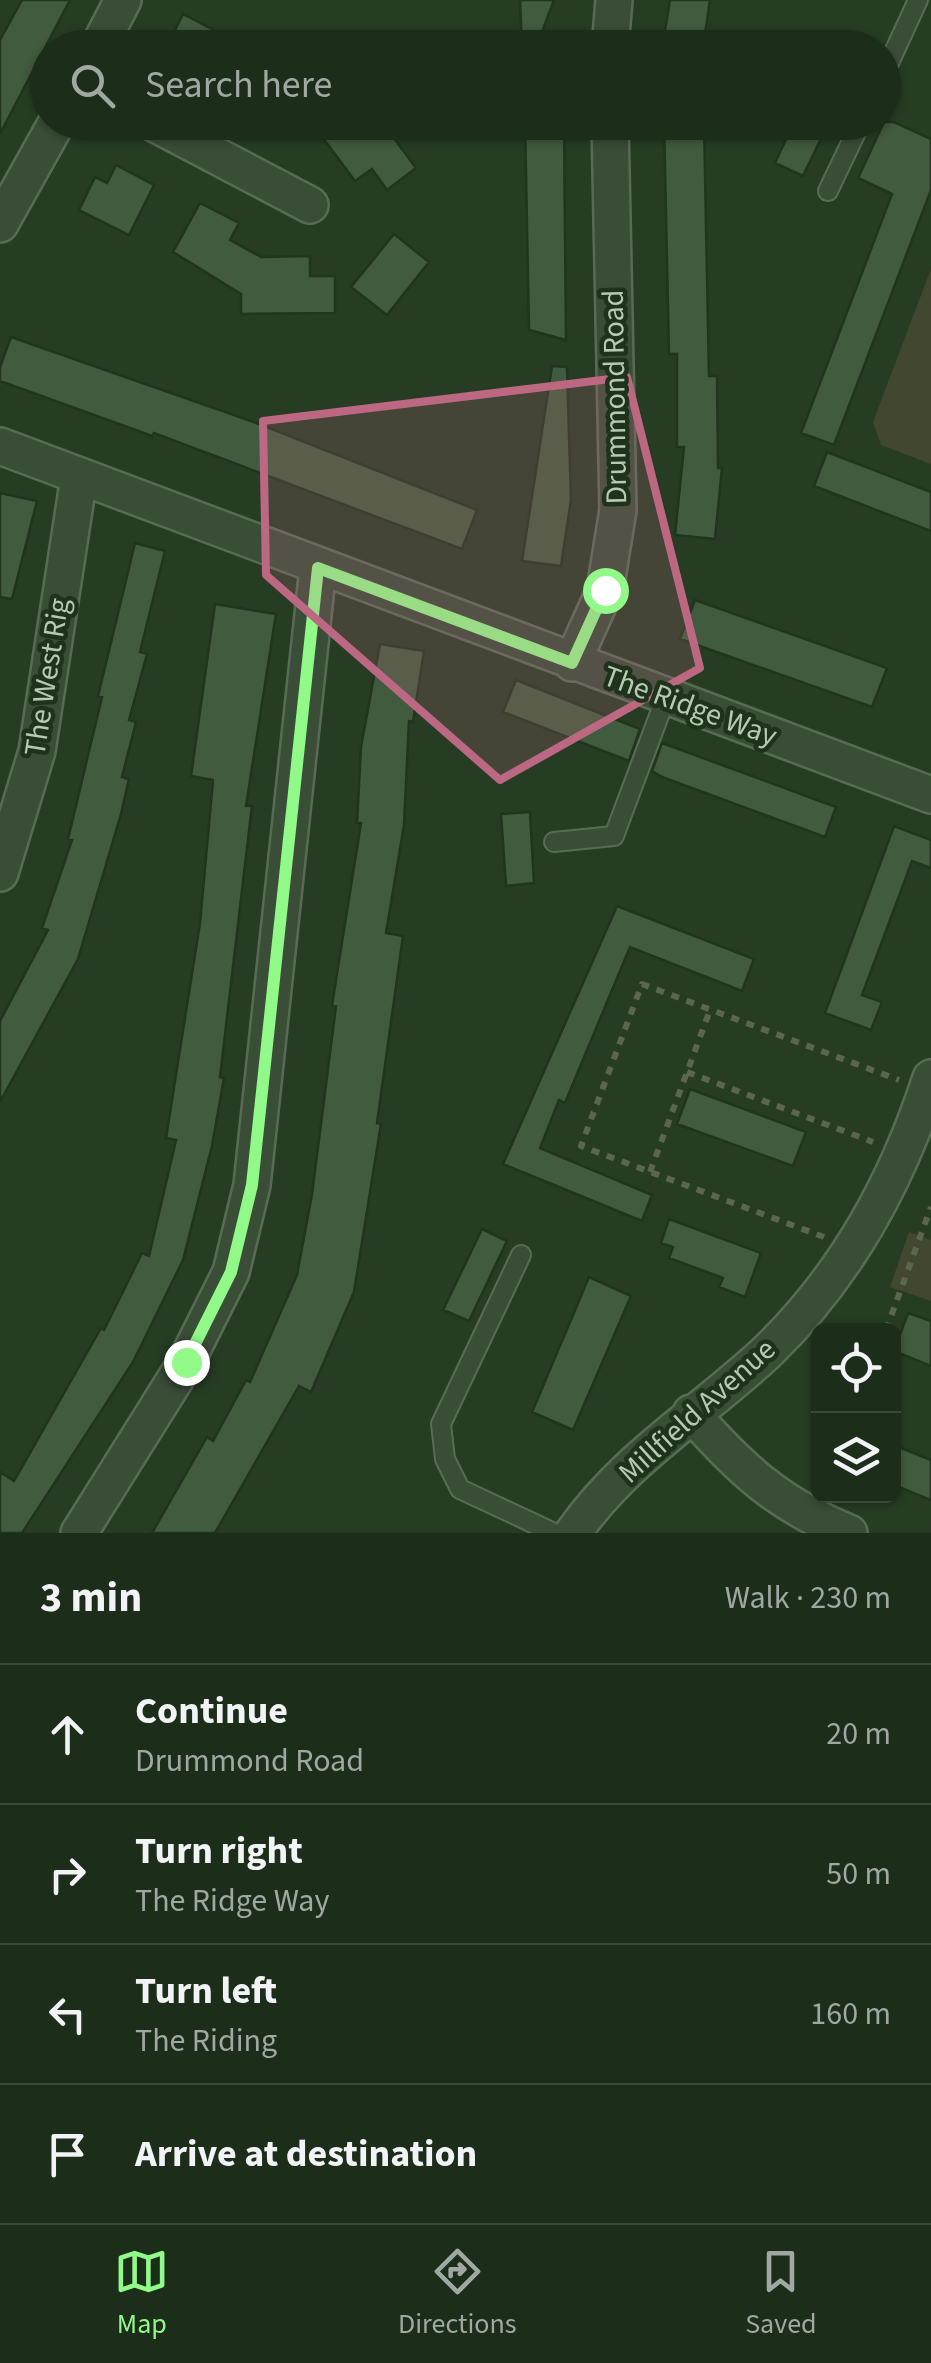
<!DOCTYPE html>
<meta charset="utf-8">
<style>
:root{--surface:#1c2e1a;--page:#293a27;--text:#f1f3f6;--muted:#a0a8a2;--line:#3a4a39;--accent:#91f988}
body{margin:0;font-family:"Source Sans 3",sans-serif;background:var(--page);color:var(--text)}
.controls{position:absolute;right:30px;bottom:30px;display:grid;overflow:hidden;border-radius:15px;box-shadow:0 2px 8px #0004}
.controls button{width:90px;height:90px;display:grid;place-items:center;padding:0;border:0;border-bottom:2px solid var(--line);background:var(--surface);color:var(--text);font:50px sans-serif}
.stop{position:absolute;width:30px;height:30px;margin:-22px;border:8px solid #91f988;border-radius:50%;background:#fff}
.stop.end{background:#91f988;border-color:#fff;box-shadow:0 2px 10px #0008}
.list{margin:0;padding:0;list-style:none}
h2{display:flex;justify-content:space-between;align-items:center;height:130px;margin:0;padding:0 40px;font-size:42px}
h2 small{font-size:32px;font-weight:400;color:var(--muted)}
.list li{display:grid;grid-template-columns:65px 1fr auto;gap:30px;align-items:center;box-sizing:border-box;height:140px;padding:0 40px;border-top:2px solid var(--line)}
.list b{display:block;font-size:38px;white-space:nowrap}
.list p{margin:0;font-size:32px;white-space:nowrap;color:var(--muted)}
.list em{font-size:32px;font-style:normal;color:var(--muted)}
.icon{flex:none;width:55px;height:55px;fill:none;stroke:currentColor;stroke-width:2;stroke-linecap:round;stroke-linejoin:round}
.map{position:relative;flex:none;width:931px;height:1533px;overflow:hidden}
.search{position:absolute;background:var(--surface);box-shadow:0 2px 8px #0004;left:30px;right:30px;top:30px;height:110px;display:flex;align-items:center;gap:25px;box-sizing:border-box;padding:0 35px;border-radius:55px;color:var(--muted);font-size:38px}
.sheet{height:690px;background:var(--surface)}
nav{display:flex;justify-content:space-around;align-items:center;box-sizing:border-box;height:140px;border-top:2px solid var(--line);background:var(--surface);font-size:28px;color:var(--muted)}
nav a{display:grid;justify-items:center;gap:5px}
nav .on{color:var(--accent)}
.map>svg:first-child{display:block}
.green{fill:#42482f}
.building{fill:#405b3d;stroke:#21341e;stroke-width:2.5}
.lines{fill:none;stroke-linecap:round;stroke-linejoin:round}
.lane-casing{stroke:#586b55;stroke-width:22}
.street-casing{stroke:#586b55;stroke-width:40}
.path{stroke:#5c664e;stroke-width:6;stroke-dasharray:8 8;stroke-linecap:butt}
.lane{stroke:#3a4d37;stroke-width:18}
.street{stroke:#3a4d37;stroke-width:35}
.route{stroke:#91f988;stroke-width:12}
.marked{fill:#bc6883;fill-opacity:0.2;stroke:#bc6883;stroke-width:8;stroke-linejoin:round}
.labels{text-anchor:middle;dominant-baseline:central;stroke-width:9;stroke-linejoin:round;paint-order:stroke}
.street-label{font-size:30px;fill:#b5c9b3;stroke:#1f321c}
</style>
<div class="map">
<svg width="931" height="1533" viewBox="0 0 931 1533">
<rect width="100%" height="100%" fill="#263d23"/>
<path class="green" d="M931,269v195l-50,-19 -8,-23z
M909,1232l22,8v61l-41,-14z"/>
<path class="building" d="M22,0h48l-70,134v-94z
M520,0h34l-18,48h-14z
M670,0h40l-7,48h-41z
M183,14l65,34h-82z
M311,122h71l34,46 -29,22 -15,-21 -17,12z
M525,122h39l2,218 -37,-10z
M664,122h40l5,254h8l1,92h4l-7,71 -40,-4 9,-88h-7v-93h-8z
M794,122h35l-26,54 -28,-13z
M884,122h10l37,17v51l-97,255 -33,-12 91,-239 -34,-16z
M116,165l38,20 -25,50 -50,-25 16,-33 12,6z
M200,203l39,20 -9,17 31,17 49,-1v20h25v37l-94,1v-20l-68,-42z
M394,234l35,28 -42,53 -36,-28z
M11,337l240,84 226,89 -15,39 -308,-116 -2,3 -152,-55v-14z
M552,366l15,1 4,133 -10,66 -39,-5z
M827,452l104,40v39l-117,-45z
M0,493l37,8 -25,98 -12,-2z
M135,543l30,8 -25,101 7,2 -18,66 7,2 -14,55 7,2 -8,35 -43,145 -78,143v-81l48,-91 -6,-2 30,-88 -4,-1 34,-142 -4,-1z
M695,600l192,68 -15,39 -192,-68z
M215,604l61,10 -30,192h6l-32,271 4,1 -12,68 -29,114 -50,102 -111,171h-22v-61l14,9 87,-153 3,2 38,-77 7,3 27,-116 -10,-2 34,-215 13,-143 -22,-4z
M380,644l44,7 -11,71 -4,-1 -5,104 -18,108 17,3 -26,187 4,1 -27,168 -43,100 -12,-6 -84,147h-63l55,-96 6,4 33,-61 4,2 47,-107 15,-81 24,-188 -4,-1 29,-182h-4l4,-76z
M516,680l124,49 -11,32 -126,-49z
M662,743l174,64 -11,30 -163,-60 -10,-6z
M530,812l4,71 -28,3 -5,-72z
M894,826l37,14v28l-19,-7 -29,78 -21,56 20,7 -11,28 -46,-17z
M617,906l137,53 -12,32 -112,-44 -65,156 -6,-3 -19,48 112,47 -10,26 -139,-57z
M690,1089l116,43 -13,34 -116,-42z
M669,1219l92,34 -16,44 -26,-10 4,-9 -54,-20 4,-11 -12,-4z
M482,1229l25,12 -38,80 -26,-11z
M589,1277l42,19 -58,134 -41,-18z
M908,1313l23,8v45l-37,-15z
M894,1445l37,15v40l-37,-15z"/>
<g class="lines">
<defs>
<path id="lane" d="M884,74l34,-74
M828,191l33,-69
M554,842l60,-6 52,-139
M521,1255l-80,169 4,35 15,30 94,44"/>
<path id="street" d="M98,48l25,-48
M610,48l4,-48
M152,122l158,83
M0,224l57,-102
M0,446l931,349
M572,663l33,-73 13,-80 -8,-388
M0,873l37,-122 42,-274
M691,1413c49,56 88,92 158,120
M79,1533l107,-171 45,-90 21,-87 66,-617
M573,1533c52,-75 130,-121 195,-182 79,-77 129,-169 163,-273"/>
</defs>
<use href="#lane" class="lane-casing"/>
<use href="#street" class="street-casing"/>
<path class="path" d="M687,1072l186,70
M650,1172l60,-162
M824,1237l-243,-91 61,-162 257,96
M886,1330l45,-123"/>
<use href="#lane" class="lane"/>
<use href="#street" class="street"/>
</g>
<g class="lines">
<path class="route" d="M186,1362l45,-90 21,-87 66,-617 254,95 33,-73"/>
</g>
<path class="marked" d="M627,377l73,291 -200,112 -234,-205 -3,-154z"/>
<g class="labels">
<g class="street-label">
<text transform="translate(615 397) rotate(-91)">Drummond Road</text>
<text transform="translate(47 677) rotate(-81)">The West Rig</text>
<text transform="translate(690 706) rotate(20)">The Ridge Way</text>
<text transform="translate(697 1411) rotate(-42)">Millfield Avenue</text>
</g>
</g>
</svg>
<div class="controls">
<button><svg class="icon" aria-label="locate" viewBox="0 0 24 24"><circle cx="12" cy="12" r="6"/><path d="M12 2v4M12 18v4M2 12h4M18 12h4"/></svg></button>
<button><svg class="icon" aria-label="layers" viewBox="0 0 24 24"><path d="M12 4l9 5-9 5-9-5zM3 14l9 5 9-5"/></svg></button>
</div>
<div class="stop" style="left:605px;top:590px"></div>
<div class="stop end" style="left:186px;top:1362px"></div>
<div class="search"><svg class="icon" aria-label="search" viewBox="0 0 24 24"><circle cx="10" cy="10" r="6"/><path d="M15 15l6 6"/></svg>Search here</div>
</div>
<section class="sheet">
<h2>3 min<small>Walk · 230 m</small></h2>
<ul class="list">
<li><svg class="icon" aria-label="ahead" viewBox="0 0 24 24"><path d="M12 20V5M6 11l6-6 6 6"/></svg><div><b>Continue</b><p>Drummond Road</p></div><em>20 m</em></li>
<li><svg class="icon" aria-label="right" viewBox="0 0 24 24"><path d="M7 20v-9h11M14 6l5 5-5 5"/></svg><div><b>Turn right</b><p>The Ridge Way</p></div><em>50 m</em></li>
<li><svg class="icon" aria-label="left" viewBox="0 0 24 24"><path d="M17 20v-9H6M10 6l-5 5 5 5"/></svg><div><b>Turn left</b><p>The Riding</p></div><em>160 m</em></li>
<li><svg class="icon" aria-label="arrive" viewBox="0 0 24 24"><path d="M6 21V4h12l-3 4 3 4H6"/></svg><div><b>Arrive at destination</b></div></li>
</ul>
</section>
<nav>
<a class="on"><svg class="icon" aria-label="map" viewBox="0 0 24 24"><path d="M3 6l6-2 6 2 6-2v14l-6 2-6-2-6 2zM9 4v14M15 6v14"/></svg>Map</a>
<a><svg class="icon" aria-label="directions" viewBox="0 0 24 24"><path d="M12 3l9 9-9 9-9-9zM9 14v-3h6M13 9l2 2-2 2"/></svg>Directions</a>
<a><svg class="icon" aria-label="saved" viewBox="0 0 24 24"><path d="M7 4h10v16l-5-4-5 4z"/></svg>Saved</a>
</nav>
